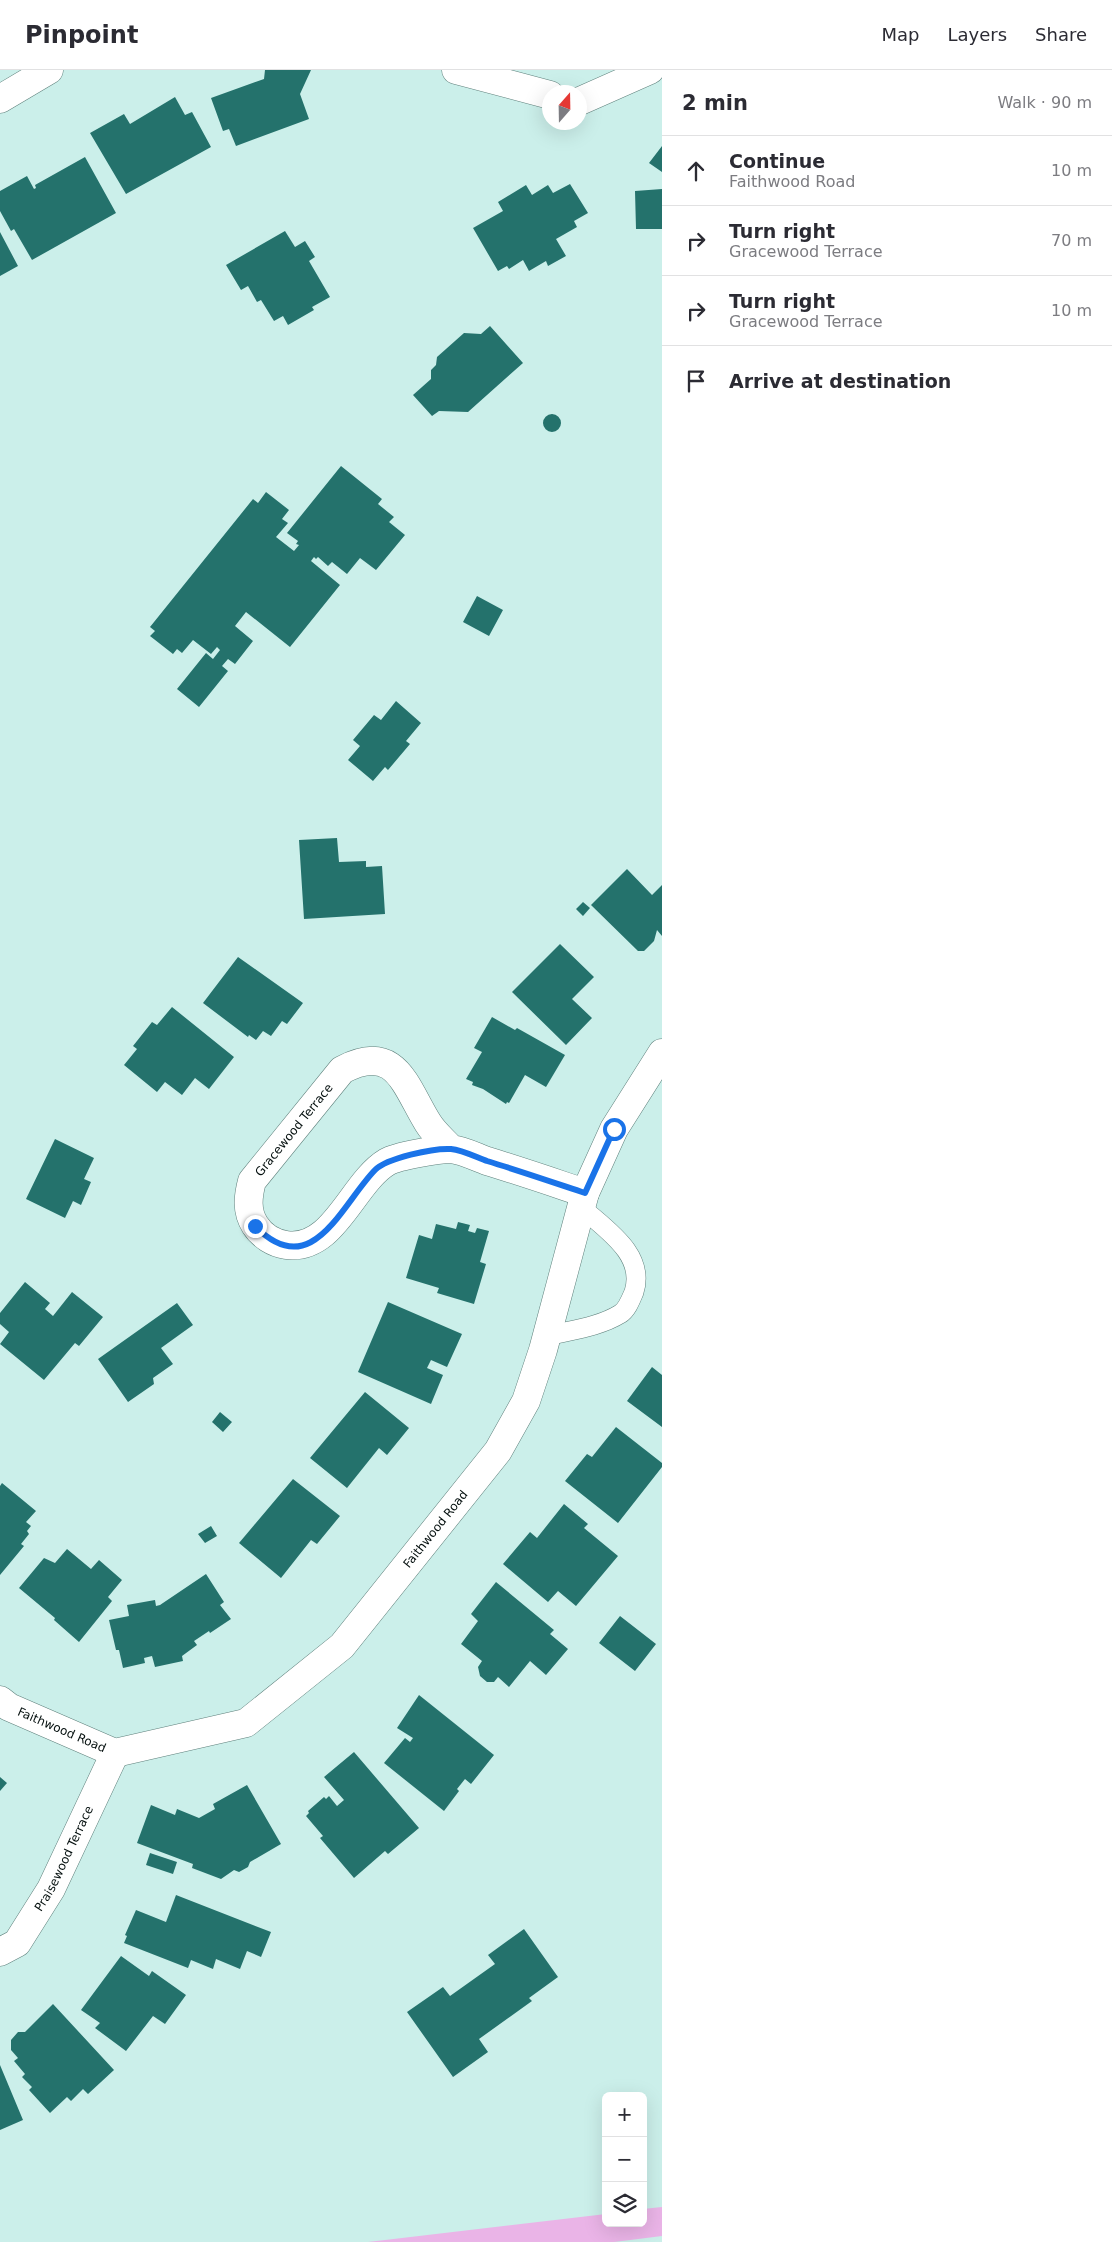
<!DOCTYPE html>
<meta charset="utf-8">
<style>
:root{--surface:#fff;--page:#f2f2f3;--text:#2b2b33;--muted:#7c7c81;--line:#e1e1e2}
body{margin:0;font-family:"DejaVu Sans",sans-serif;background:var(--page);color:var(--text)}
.controls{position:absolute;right:15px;bottom:15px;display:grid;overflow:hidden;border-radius:8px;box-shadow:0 5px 20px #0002}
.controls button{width:45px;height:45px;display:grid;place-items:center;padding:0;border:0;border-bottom:1px solid var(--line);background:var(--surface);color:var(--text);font:25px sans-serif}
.compass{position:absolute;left:542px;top:15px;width:45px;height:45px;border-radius:50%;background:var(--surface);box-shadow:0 5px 20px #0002;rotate:20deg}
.stop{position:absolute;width:15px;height:15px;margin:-11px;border:4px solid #1a73e8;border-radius:50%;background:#fff}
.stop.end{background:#1a73e8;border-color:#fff;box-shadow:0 1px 5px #0008}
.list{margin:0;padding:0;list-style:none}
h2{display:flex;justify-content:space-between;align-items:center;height:65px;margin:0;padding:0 20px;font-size:21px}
h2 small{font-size:16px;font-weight:400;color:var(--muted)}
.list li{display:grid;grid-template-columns:32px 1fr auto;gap:15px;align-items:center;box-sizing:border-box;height:70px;padding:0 20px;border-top:1px solid var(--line)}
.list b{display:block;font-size:19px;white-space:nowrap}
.list p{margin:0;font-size:16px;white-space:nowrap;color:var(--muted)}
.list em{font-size:16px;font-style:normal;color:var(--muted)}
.icon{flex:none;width:28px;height:28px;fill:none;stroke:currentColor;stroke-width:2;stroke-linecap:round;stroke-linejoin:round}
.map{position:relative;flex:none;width:662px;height:2172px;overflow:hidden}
header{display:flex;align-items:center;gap:30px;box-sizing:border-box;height:70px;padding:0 25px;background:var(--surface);border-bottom:1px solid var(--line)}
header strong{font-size:24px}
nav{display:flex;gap:28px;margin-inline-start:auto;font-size:18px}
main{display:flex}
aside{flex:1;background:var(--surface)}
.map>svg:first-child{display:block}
.green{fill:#eab4e7}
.building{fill:#24726c}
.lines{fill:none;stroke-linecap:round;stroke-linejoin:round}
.service-casing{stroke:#5f807c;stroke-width:20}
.minor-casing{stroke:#5f807c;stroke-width:29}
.service{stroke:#fff;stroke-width:19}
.minor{stroke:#fff;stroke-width:28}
.route{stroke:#1a73e8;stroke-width:6}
.labels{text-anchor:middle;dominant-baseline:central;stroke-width:5;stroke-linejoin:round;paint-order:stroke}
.street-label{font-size:12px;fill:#040f0e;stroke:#fff}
</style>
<header>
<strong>Pinpoint</strong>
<nav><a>Map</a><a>Layers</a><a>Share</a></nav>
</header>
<main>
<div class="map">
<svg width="662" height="2172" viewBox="0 0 662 2172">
<rect width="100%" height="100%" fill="#cbefea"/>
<path class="green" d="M662,2137v29l-48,6h-246l238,-28v9h37v-14z"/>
<path class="building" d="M265,0h46l-11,24 9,25 -73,27 -7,-17 -6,2 -12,-33 53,-19z
M175,27l10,18 7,-3 19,35 -85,47 -36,-61 34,-19 6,10z
M662,76v26l-13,-9z
M85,87l31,56 -84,47 -18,-31 -3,2 -11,-20v-20l27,-15 7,13 2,-1 -1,-3z
M570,114l18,29 -14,8 3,6 -21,12 10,17 -18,10 -2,-5 -17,10 -6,-11 -14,9 -2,-3 -9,5 -25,-43 30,-17 -5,-9 28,-17 6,10 16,-10 5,8z
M662,119v40h-26l-1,-38z
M285,161l10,16 10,-6 10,16 -6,4 21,36 -18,10 2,3 -26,15 -5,-9 -9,5 -13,-21 -4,2 -9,-16 -7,4 -15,-25z
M0,162l18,34 -18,10z
M490,256l33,37 -55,49 -29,-1 -7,5 -19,-21 18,-16v-9l5,-5 1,-8 27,-24 17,1z
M543 353a9 9 0 1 1 18 0a9 9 0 1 1-18 0Z
M341,396l41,33 -4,5 16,13 -5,5 16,13 -29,35 -16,-12 -13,16 -15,-12 -4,4 -10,-9 -2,2 -2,-2 -3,4 29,24 -50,62 -44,-35 -11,14 18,15 -18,23 -7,-5 -6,7 6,5 -29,36 -22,-18 29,-36 7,6 7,-9 -3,-3 -6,7 -18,-14 -11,13 -5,-4 -4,5 -23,-18 5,-5 -5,-4 103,-128 5,4 8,-11 23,18 -7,9 6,4 -12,14 18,14 5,-6 -3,-1 2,-3 -11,-8z
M477,526l26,14 -14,26 -26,-14z
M396,631l25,22 -15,18 4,3 -22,26 -3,-3 -12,14 -25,-21 12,-14 -7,-6 21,-25 7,5z
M337,768l2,24 27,-1v6l16,-1 3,48 -81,5 -5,-79z
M627,799l25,26 10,-10v51l-5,-6 -3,11 -10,10h-6l-47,-46z
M583,832l7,6 -7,8 -7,-7z
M560,874l34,33 -22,22 20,19 -26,27 -54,-53z
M238,887l65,46 -16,21 -5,-3 -11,15 -8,-5 -7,9 -7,-5 -1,2 -45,-34z
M172,937l62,50 -25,32 -14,-11 -13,17 -17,-13 -8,10 -33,-27 13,-16 -4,-3 19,-24 5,3z
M492,947l23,13 2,-2 48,27 -19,32 -21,-12 -16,28 -2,-1 -1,2 -23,-15 -11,-4 1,-3 -7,-3 16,-27 -8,-4z
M55,1069l39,19 -10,21 7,3 -10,23 -8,-4 -8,17 -39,-19z
M458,1152l12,3 -2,6 7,2 2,-5 12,3 -9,31 6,2 -12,40 -37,-11 2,-5 -33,-10 13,-43 13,4 4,-15 20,5z
M25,1212l25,21 -5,6 8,7 19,-24 31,25 -24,29 -4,-3 -31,37 -44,-36 9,-12 -9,-8v-11z
M388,1232l74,32 -15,33 -16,-7 -4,8 16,7 -12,29 -73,-32z
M177,1233l16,22 -32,23 12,16 -20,14 1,6 -26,18 -30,-43z
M652,1297l10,8v52l-35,-26z
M365,1322l44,36 -22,27 -8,-7 -32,40 -37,-30z
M220,1342l12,10 -9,10 -11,-10z
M616,1357l46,36v4l-44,56 -53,-42 22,-27 5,3z
M293,1409l47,37 -23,28 -6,-4 -30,38 -42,-35z
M2,1413l34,28 -10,11 5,4 -4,5 2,3 -8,10 3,2 -24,29v-89z
M564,1434l24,20 -4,4 34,28 -42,50 -18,-15 -10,11 -45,-38 27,-32 7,6z
M211,1456l6,10 -12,7 -7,-9z
M67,1479l24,20 8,-9 23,20 -14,17 4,4 -33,41 -25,-22 1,-2 -36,-30 25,-30 11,5z
M206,1504l18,28 -4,3 11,14 -21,14 -1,-2 -15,10 3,4 -15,11 1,5 -28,6 -3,-11 -8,2 1,5 -22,5 -4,-18h-3l-7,-30 20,-4 -2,-11 28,-5 1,6 4,-1z
M496,1512l58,48 -4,4 18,15 -22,26 -16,-14 -21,26 -11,-10 -4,5h-7l-7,-6 -2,-9 4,-6 -21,-17 17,-23 -7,-7z
M620,1546l36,28 -21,27 -36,-28z
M419,1625l75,60 -23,29 -6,-5 -8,10 2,2 -15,20 -60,-48 21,-25 5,4 3,-4 -16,-10z
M354,1682l65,76 -31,26 -3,-3 -31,27 -34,-40 3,-2 -17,-20 3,-3 -1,-2 16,-14 2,2 3,-3 8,10 7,-6 -20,-23z
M0,1707l7,6 -7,8z
M247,1715l34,59 -31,18 -2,5 -9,5 -5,-2 -13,9 -29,-11 1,-4 -56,-21 14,-38 24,10 2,-6 22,9 16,-9 -2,-5z
M150,1783l27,9 -4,12 -27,-9z
M176,1825l95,37 -10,25 -14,-6 -7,18 -24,-10 -3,10 -22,-9 -3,8 -64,-25 3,-7 -2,-1 11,-25 30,12z
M524,1859l34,48 -29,21 3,3 -53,38 9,13 -35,25 -46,-65 36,-25 7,9 45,-32 -7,-9z
M121,1886l28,20 3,-5 34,24 -21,29 -12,-8 -27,35 -31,-23 5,-5 -19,-13z
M53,1934l61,66 -26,24 -5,-5 -12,12 -4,-4 -17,16 -21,-23 3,-3 -10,-10 3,-3 -11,-13 4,-3 -7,-8v-10l7,-8h7z
M0,1995l23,55 -23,10z"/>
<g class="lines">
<defs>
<path id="service" d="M547,1266c24,-6 52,-9 73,-22 7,-4 11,-15 14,-22 12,-38 -29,-63 -53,-85"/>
<g id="minor">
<path d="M456,0l94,25"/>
<path d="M0,29l49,-29"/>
<path d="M580,31l70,-31"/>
<path d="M451,1079c-7,-8 -17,-16 -23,-26 -23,-37 -32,-82 -86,-53l-90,111c-4,15 -6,30 3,44 7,11 19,18 31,20 48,7 66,-62 101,-83 10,-6 52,-13 64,-13 11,1 25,8 36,12 33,10 65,21 98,32"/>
<path id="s1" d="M0,1630l9,7 106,46 131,-30 96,-77 156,-195 28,-50 17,-51 42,-157 29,-64 48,-76"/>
<path id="s2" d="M0,1882l17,-9 34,-54 64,-136"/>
</g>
</defs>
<use href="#service" class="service-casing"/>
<use href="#minor" class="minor-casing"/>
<use href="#service" class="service"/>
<use href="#minor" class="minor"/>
</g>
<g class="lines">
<path class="route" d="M255,1156c57,58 86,-21 120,-56 12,-12 58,-22 76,-21 11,1 25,8 36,12 33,10 65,21 98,32l29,-64"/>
</g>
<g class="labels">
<g class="street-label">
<text transform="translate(294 1060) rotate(-51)">Gracewood Terrace</text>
<text stroke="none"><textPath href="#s1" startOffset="534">Faithwood Road</textPath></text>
<text stroke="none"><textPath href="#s1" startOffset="69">Faithwood Road</textPath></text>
<text stroke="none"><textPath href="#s2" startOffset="116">Praisewood Terrace</textPath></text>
</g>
</g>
</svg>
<div class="controls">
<button>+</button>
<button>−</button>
<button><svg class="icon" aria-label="layers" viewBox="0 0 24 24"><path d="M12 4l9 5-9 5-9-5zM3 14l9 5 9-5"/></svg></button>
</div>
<svg class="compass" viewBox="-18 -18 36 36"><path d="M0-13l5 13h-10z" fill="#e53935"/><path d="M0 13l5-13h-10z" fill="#7c7c81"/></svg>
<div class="stop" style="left:614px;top:1059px"></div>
<div class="stop end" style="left:255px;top:1156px"></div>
</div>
<aside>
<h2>2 min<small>Walk · 90 m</small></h2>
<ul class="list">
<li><svg class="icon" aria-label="ahead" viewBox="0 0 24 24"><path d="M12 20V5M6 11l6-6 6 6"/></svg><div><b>Continue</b><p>Faithwood Road</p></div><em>10 m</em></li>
<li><svg class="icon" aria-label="right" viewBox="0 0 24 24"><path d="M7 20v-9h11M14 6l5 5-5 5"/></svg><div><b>Turn right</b><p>Gracewood Terrace</p></div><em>70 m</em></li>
<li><svg class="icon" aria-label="right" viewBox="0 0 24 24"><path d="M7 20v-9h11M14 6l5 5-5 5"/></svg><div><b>Turn right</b><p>Gracewood Terrace</p></div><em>10 m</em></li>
<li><svg class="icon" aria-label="arrive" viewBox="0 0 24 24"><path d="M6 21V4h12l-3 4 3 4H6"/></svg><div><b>Arrive at destination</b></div></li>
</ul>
</aside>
</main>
